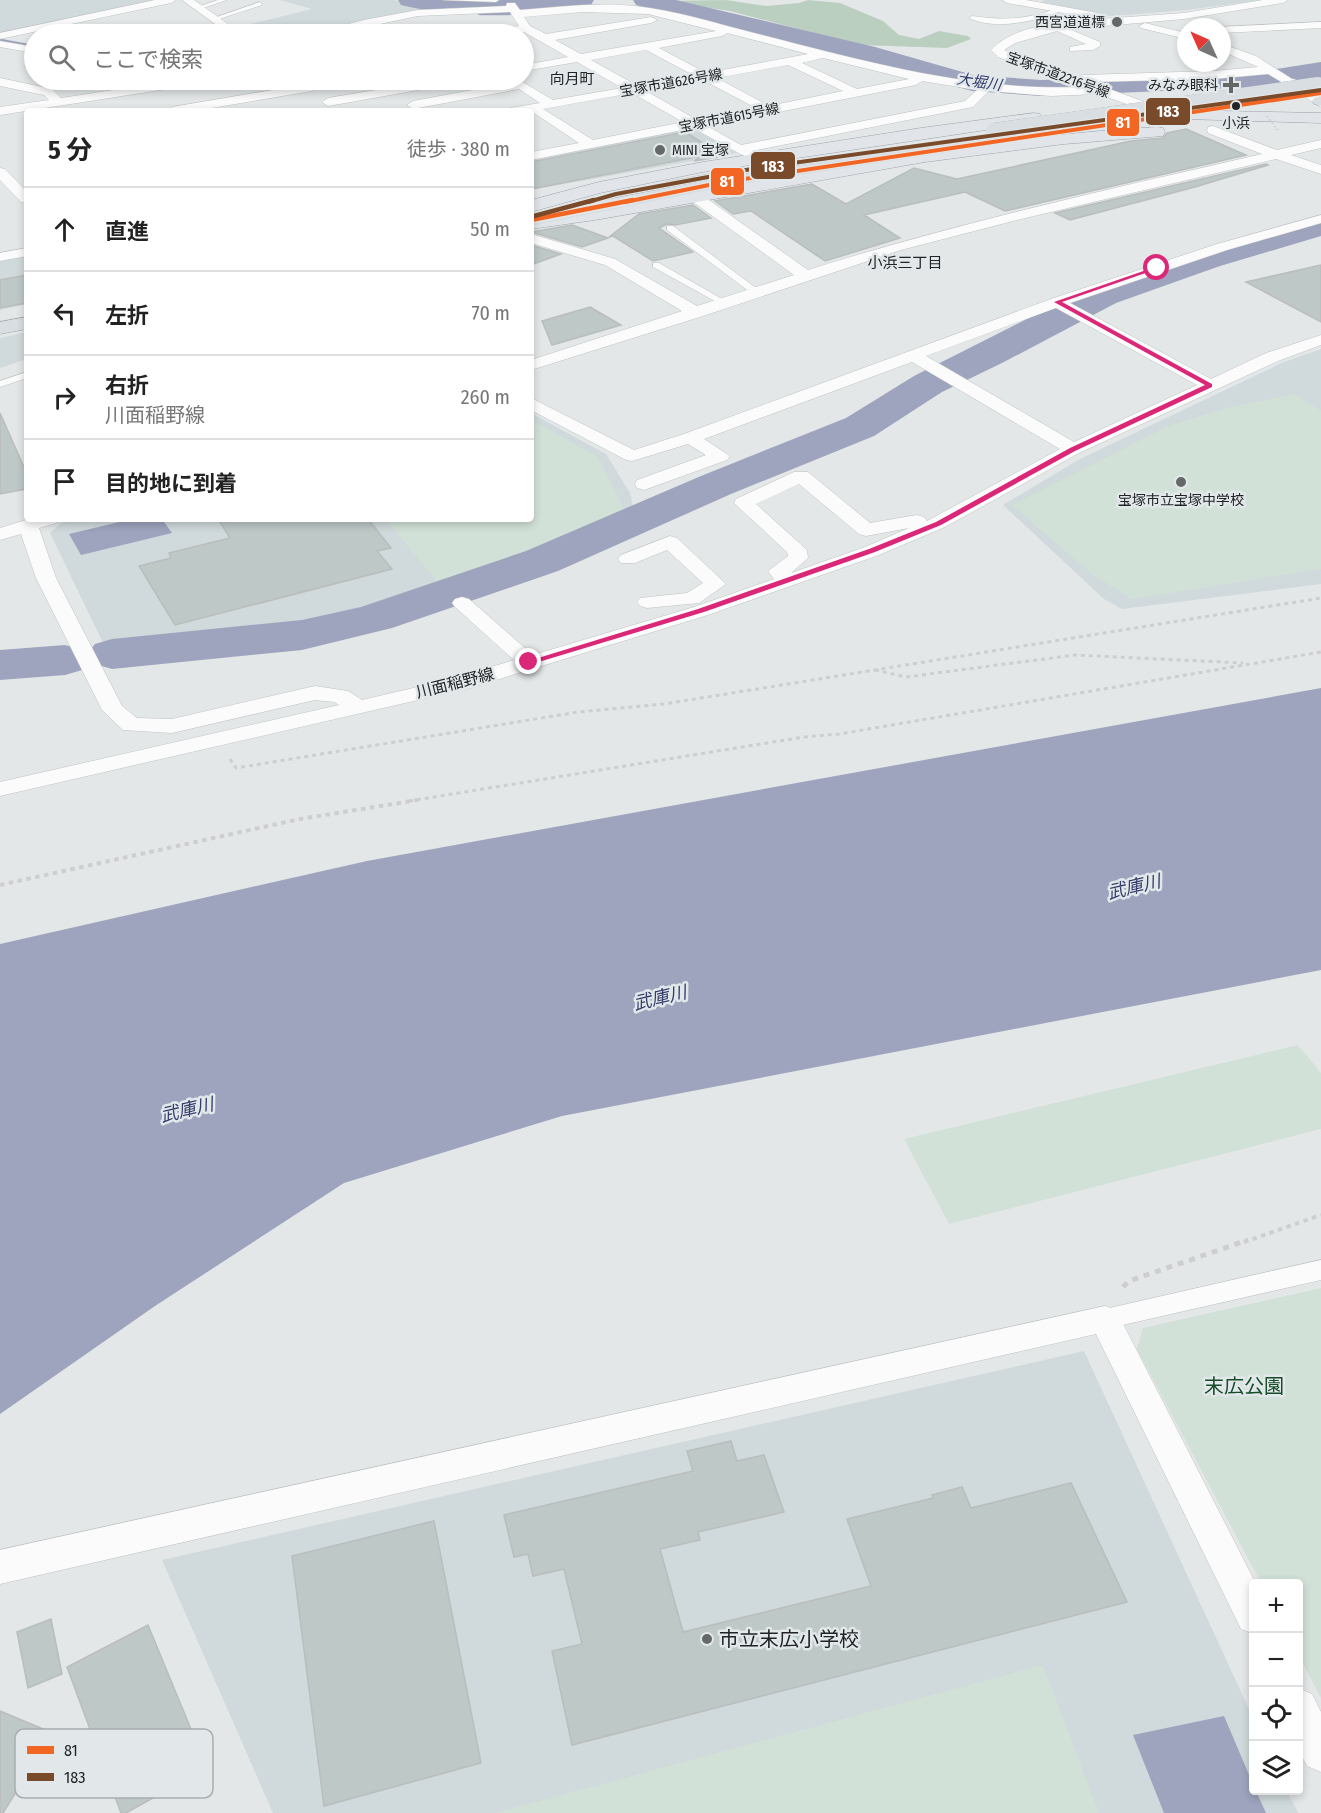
<!DOCTYPE html>
<html lang="ja">
<meta charset="utf-8">
<style>
:root{--surface:#fff;--page:#f2f2f2;--text:#222;--muted:#767676;--line:#e0e0e0}
body{margin:0;font-family:"Fira Sans Condensed","Noto Sans JP",sans-serif;background:var(--page);color:var(--text)}
.controls{position:absolute;right:18px;bottom:18px;display:grid;overflow:hidden;border-radius:6px;box-shadow:0 3px 9px #0003}
.controls button{width:54px;height:54px;display:grid;place-items:center;padding:0;border:0;border-bottom:2px solid var(--line);background:var(--surface);color:var(--text);font:30px sans-serif}
.compass{position:absolute;left:1177px;top:18px;width:54px;height:54px;border-radius:50%;background:var(--surface);box-shadow:0 3px 9px #0003;rotate:315deg}
.stop{position:absolute;width:18px;height:18px;margin:-14px;border:4px solid #db2777;border-radius:50%;background:#fff}
.stop.end{background:#db2777;border-color:#fff;box-shadow:0 2px 6px #0008}
.list{margin:0;padding:0;list-style:none}
h2{display:flex;justify-content:space-between;align-items:center;height:78px;margin:0;padding:0 24px;font-size:26px}
h2 small{font-size:20px;font-weight:400;color:var(--muted)}
.list li{display:grid;grid-template-columns:39px 1fr auto;gap:18px;align-items:center;box-sizing:border-box;height:84px;padding:0 24px;border-top:2px solid var(--line)}
.list b{display:block;font-size:22px;white-space:nowrap}
.list p{margin:0;font-size:20px;white-space:nowrap;color:var(--muted)}
.list em{font-size:20px;font-style:normal;color:var(--muted)}
.icon{flex:none;width:33px;height:33px;fill:none;stroke:currentColor;stroke-width:2;stroke-linecap:round;stroke-linejoin:round}
.map{position:relative;flex:none;width:1321px;height:1813px;overflow:hidden}
.search{position:absolute;background:var(--surface);box-shadow:0 3px 9px #0003;left:24px;top:24px;width:510px;height:66px;display:flex;align-items:center;gap:15px;box-sizing:border-box;padding:0 21px;border-radius:33px;color:var(--muted);font-size:22px}
.panel{position:absolute;background:var(--surface);box-shadow:0 3px 9px #0003;left:24px;top:108px;width:510px;height:414px;border-radius:6px}
.map>svg:first-child{display:block}
.built{fill:#d0d9db}
.green{fill:#d2e1d7}
.forest{fill:#bbcfc1}
.water{fill:#9ea4bd}
.lines{fill:none;stroke-linecap:round;stroke-linejoin:round}
.stream{stroke:#9ea4bd;stroke-width:4.5}
.river{fill:#9ea4bd;fill-rule:evenodd}
.building{fill:#bec8c7;stroke:#babdbd;stroke-width:1.5}
.service-casing{stroke:#bfc2c2;stroke-width:1}
.pedestrian-casing{stroke:#bfc2c2;stroke-width:1}
.minor-casing{stroke:#bfc2c2;stroke-width:1}
.tertiary-casing{stroke:#bfc2c2;stroke-width:1}
.primary-casing{stroke:#9aa3aa;stroke-width:1}
.trunk-casing{stroke:#9aa3aa;stroke-width:1}
.path-far2{stroke:#cecece;stroke-width:3;stroke-dasharray:4 4;stroke-linecap:butt}
.path-far1{stroke:#cecece;stroke-width:4;stroke-dasharray:4.5 4.5;stroke-linecap:butt}
.path{stroke:#cecece;stroke-width:5;stroke-dasharray:6 6;stroke-linecap:butt}
.service{fill:#fbfbfc;fill-rule:evenodd}
.pedestrian{fill:#fbfbfc;fill-rule:evenodd}
.minor{fill:#fbfbfc;fill-rule:evenodd}
.tertiary{fill:#fbfbfc;fill-rule:evenodd}
.primary{fill:#e1e5e9;fill-rule:evenodd}
.trunk{fill:#d8dee2;fill-rule:evenodd}
.trunk-bridge-casing{stroke:#9aa3aa;stroke-width:16;stroke-linecap:butt}
.path-bridge{stroke:#cecece;stroke-width:1.5;stroke-dasharray:2 2;stroke-linecap:butt}
.trunk-bridge{stroke:#d8dee2;stroke-width:16}
.bus-1-far1-casing{stroke:#e2e8ea;stroke-width:6}
.bus-1-casing{stroke:#e2e8ea;stroke-width:8}
.bus-2-far1-casing{stroke:#e2e8ea;stroke-width:6}
.bus-2-casing{stroke:#e2e8ea;stroke-width:8}
.bus-1-far1{stroke:#f26522;stroke-width:4}
.bus-1{stroke:#f26522;stroke-width:4.5}
.bus-2-far1{stroke:#7a4b2a;stroke-width:4}
.bus-2{stroke:#7a4b2a;stroke-width:4.5}
.route{fill:#db2777}
.poi-dot{fill:#656869;stroke:#e2e8ea;stroke-width:2}
.bus-dot{fill:#212324;stroke:#e2e8ea;stroke-width:2}
.labels{text-anchor:middle;dominant-baseline:central;stroke-width:5;stroke-linejoin:round;paint-order:stroke}
.far-poi-label{font-size:14px;fill:#212324;stroke:#e2e8ea;text-anchor:end}
.far-street-label{font-size:14px;fill:#212324;stroke:#e2e8ea}
.bus-label{font-size:14px;fill:#212324;stroke:#e2e8ea}
.far-neighbourhood-label{font-size:15px;fill:#212324;stroke:#e2e8ea}
.far-water-label{font-size:15px;font-style:italic;fill:#343c6c;stroke:#e2e8ea}
.street-label{font-size:16px;fill:#212324;stroke:#e2e8ea}
.water-label{font-size:18px;font-style:italic;fill:#343c6c;stroke:#e2e8ea}
.near-park-label{font-size:20px;fill:#164c29;stroke:#e2e8ea}
.near-poi-label{font-size:20px;fill:#212324;stroke:#e2e8ea;text-anchor:start}
.key{fill:#e2e8ea;stroke:#a8adaf;stroke-width:1.5}
.key-label{font-size:16px;fill:#212324}
.line-badge{stroke:#e2e8ea;stroke-width:2}
.badge-label{font-size:16px;text-anchor:middle;font-weight:bold;fill:#fff}
</style>
<div class="map">
<svg width="1321" height="1813" viewBox="0 0 1321 1813">
<rect width="100%" height="100%" fill="#e4e7e8"/>
<path class="built" d="M0,0h154l3,1 -157,33z
M280,0h112l45,8 -77,14 -49,12h-45l-15,-10 61,-15z
M1045,0h216l-74,10 -76,6 -71,-13z
M685,128l9,1 43,24 -206,37v-32z
M27,255v49l-27,6v-49z
M27,332v27l-27,9v-30z
M1321,349v235l-199,25 -18,-10 -101,-94 77,-46 204,-97z
M531,413l75,41 24,39 5,23 -139,59 -123,40 -46,12 -221,22 -56,-116 11,-10 14,-4h456z
M1084,1351l169,367 1,72 33,1 11,22h-1025l-111,-253z"/>
<path class="green" d="M1295,394l26,17v158l-189,30 -40,-25 -80,-69 156,-79 59,-18z
M531,420l67,37 27,54 -110,47 -78,23 -52,-62h146z
M1298,1045l23,28v56l-372,95 -45,-85z
M1321,1288v410l-22,-42 -1,-72 -37,-1 -124,-234 6,-21z
M1043,1665l56,148h-604z"/>
<path class="forest" d="M726,0l40,6 33,-3 9,-3 32,3 43,18 16,14 20,4 20,-8 29,5 3,3 -24,9 -87,-3 -130,-34 -67,-10z"/>
<path class="water" d="M132,519h30l10,14 -91,22 -12,-21z
M1321,688v282l-759,146 -218,67 -189,123 -155,108v-470l367,-83z
M1224,1716l29,68 1,6 2,1 10,22h-102l-31,-78z"/>
<g class="lines">
<path class="stream" d="M480,13h29
M336,34l26,-7
M773,38l115,29
M0,41l34,6
M922,74l19,2"/>
<path class="river" d="M398,0h196l-3,5 -9,2c-60,3 -122,13 -181,-2z
M633,0h43l199,47 98,28 68,5 222,-9 58,-9v16l-58,9 -222,9 -69,-5 -114,-32 -222,-54z
M1321,215v21l-101,30 -104,37 -114,60 -60,29 -68,44 -143,58 -173,77 -166,57 -90,22 -190,19 -17,-5 -8,-10 8,-10 17,-5 190,-19 59,-13 165,-56 175,-75 145,-58 68,-42 176,-89 106,-35z
M65,645l17,5 8,10 -8,10 -17,5 -65,5v-30z"/>
</g>
<path class="building" d="M1186,129l60,26 -241,56 -40,-19 -101,23 36,23 -75,23 -74,-50 -18,3 -18,-13 97,-17 34,20 68,-36 43,11 174,-38 32,-3 4,-5z
M685,132l39,24 -30,5 7,-5 -170,33v-27z
M1266,164l2,1 -73,22 -125,33 -15,-7z
M743,168l5,3 -89,16 7,-5z
M693,205l18,13 -36,7 -8,-1 -8,4 34,24 -40,9 -40,-25 -4,1 30,-23z
M572,225l36,13 -26,9 -51,-15z
M531,245l30,9 -30,11z
M1321,265v57l-75,-40z
M27,275v28l-27,5v-28z
M590,307l31,18 -69,20 -10,-24z
M0,413l27,61v15l-27,5z
M218,519h150l23,29 -14,3 15,18 -217,56 -36,-59 32,-8 -2,-5 61,-15z
M731,1441l6,20 27,-6 20,57 -86,20 2,8 -40,9 23,83 188,-46 -24,-67 86,-21 -1,-3 30,-8 9,21 100,-25 56,119 -555,143 -20,-94 30,-7 -18,-75 -31,7 -5,-22 -14,3 -10,-42 189,-44 -6,-20z
M434,1521l47,242 -157,43 -32,-250z
M51,1619l11,55 -34,14 -11,-56z
M148,1625l59,143 -81,45h-5l-54,-146z
M0,1711l53,22 -50,80h-3z"/>
<g class="lines">
<defs>
<path id="service" d="M218,0h9l-27,9 -5,-1z
M443,0h56l-3,2z
M260,2l2,3 -46,15 -5,-1z
M1062,7l2,3c-27,11 -68,21 -95,8l3,-2c38,5 54,3 90,-9z
M667,226h6l87,65v4h-6l-87,-65z
M653,263h6l70,40 -7,2 -69,-38z
M27,372v6l-27,9v-6z"/>
<path id="pedestrian" d="M1321,1260v20l-216,49 -9,-3 -3,-7 3,-7 9,-3z"/>
<path id="minor" d="M155,0h21l-5,3 -171,36v-6z
M182,0h12l48,34h-13z
M1002,0h24l72,13 6,3 -4,3 84,-6 79,-13h25l-5,3 -99,16 -115,10 31,13v4l-7,4 -23,1v-4l16,-3 -29,-13 -42,12 -11,7 74,28 5,-3 130,-4 45,-4 -36,-16v-7l34,12 44,28 -2,3h-8l-22,-13 -55,5 -123,3 55,20 2,3 -6,4 -43,-15 -47,2 -62,-5 -16,16 -221,44 10,7 -7,4 -62,-34 -162,32v-8l48,-9 -48,-32h-23l2,-3 30,-5 -21,-14 -106,20 -6,-4 6,-4 108,-20 32,19 69,-12 -45,-26 -53,9v-6l44,-8 -44,-25 -21,2h-28l6,-3 38,-5 -9,-14 -92,4 -85,18h-17l2,-2 46,-12 54,-10 88,-4 1,-3h8l5,7c38,-3 76,-8 114,-4 42,4 83,18 124,28 106,27 211,57 321,53l-81,-30 -7,-7c24,-26 73,-28 106,-31l-90,-16zM582,12l66,2 68,17 -135,23 -26,-14 96,-17 6,-3 -6,-3 -105,17 -16,-8 -6,-9zM727,33l81,21 -102,19 -47,-25 63,-12zM646,50l47,25 -57,10 -45,-25zM823,58l86,21 -52,10 -55,-26zM788,65l55,26 -74,15 -52,-28zM703,80l53,28 -59,12 -51,-29zM922,81l55,9 -12,11 -224,44 -34,-19 209,-41zM632,93l51,29 -90,18 -50,-31z
M1321,22v6l-99,5 -2,-6z
M1145,23l41,10v6l-45,-11 -2,-2z
M0,41l34,6v6l-34,-6z
M0,78l52,11 9,9 118,-18h26l-6,4 -199,31v-8l49,-7 -5,-5 -44,-9z
M436,80h5v6l-113,20 -6,-4 6,-4z
M308,84l4,1v6l-118,20h-28l6,-4z
M1213,126l64,24 44,-10v8l-30,7 30,10v9l-45,-15 -259,61 -116,30 -198,66 -172,54v-10l151,-49 -77,-46 -74,-22v-9l84,25 82,47 97,-31 -105,-76 -2,-3 2,-3h10l109,77c149,-47 302,-81 454,-116l-54,-21 -1,-3 1,-3z
M0,168l5,1 22,23v11l-6,-1 -21,-22z
M1321,215v8l-94,27 -157,53 141,76 55,-26 55,-18v10l-43,16 -199,92 -134,74 -66,28 -171,60 -238,73 -470,108v-14l339,-77 -5,-3 -19,-2 -143,33 -49,-3 -21,-20 -66,-132 -15,-44 -21,6v-12l29,-9h30l-3,4 -17,5 17,50 66,128 15,12 35,1 143,-33 33,5 14,9 94,-22 58,-18 -59,-53 -3,-4 3,-4 7,-2 7,2 64,56 161,-48 80,-28 -6,-8 20,-15 -1,-4 -53,-49 2,-4 58,-27h14l62,51 47,-8 7,2 3,4 133,-72 -148,-87 -208,77 26,17 -3,4 -83,30 -7,-2 -2,-4 2,-4 69,-25 -18,-11 -56,17 -6,-1 -95,-50v-12l103,52 50,-16 367,-135 166,-55zM1056,308l141,77 -123,57 -148,-86zM799,484l60,50 7,2 43,-8 -44,19 -74,26 17,-15 -1,-8 -51,-46z
M27,248v8l-27,5v-8z
M670,536l7,2 49,46 -27,19 -52,5 -7,-2 -3,-4 3,-4 47,-5 16,-10 -36,-33 -32,13h-14l-3,-4 3,-4z
M1105,1306l11,4 140,274h-2v50l-13,-5 -145,-295 -1096,250v-34z
M1298,1688l14,6 9,18v60l-14,-6 -9,-17z"/>
<path id="tertiary" d="M1294,79l27,16v12l-33,-20 -2,-3 2,-3z"/>
<path id="primary" d="M1122,109l199,4v10l-205,-6 -2,-3 2,-3z
M1034,113l6,1 2,4 -2,4 -337,50 -103,21 -69,19v-12l68,-18 104,-20 218,-34z
M1157,127l6,1 2,4 -2,4 -99,8 -139,18 -330,58 -64,9v-12c86,-11 170,-29 256,-43 123,-21 246,-40 370,-47z"/>
<path id="trunk" d="M1321,96v10l-7,-2 -2,-3 2,-3z
M1006,133l6,1 2,4 -2,4 -288,45 -193,39v-12l193,-37z
M27,317v12l-27,5v-12z"/>
</defs>
<use href="#service" class="service-casing"/>
<use href="#pedestrian" class="pedestrian-casing"/>
<use href="#minor" class="minor-casing"/>
<use href="#tertiary" class="tertiary-casing"/>
<use href="#primary" class="primary-casing"/>
<use href="#trunk" class="trunk-casing"/>
<path class="path-far2" d="M875,670l31,7 169,-22 168,8
M230,759l6,9 342,-56 86,-8 657,-106
M409,801l395,-64 35,-3 482,-82"/>
<path class="path-far1" d="M0,885l300,-66 118,-19
M1244,1242l77,-27"/>
<path class="path" d="M1123,1287l6,-6 119,-41"/>
<use href="#service" class="service"/>
<use href="#pedestrian" class="pedestrian"/>
<use href="#minor" class="minor"/>
<use href="#tertiary" class="tertiary"/>
<use href="#primary" class="primary"/>
<use href="#trunk" class="trunk"/>
<defs>
<path id="trunk-bridge" d="M994,131l324,-46"/>
</defs>
<use href="#trunk-bridge" class="trunk-bridge-casing"/>
<path class="path-bridge" d="M1267,116l12,16"/>
<use href="#trunk-bridge" class="trunk-bridge"/>
<defs>
<path id="bus-1-far1" d="M625,202l99,-20 597,-89"/>
<path id="bus-1" d="M531,220l102,-20"/>
<path id="bus-2-far1" d="M588,202l28,-8 141,-26 564,-78"/>
<path id="bus-2" d="M534,216l60,-16"/>
</defs>
<use href="#bus-1-far1" class="bus-1-far1-casing"/>
<use href="#bus-1" class="bus-1-casing"/>
<use href="#bus-2-far1" class="bus-2-far1-casing"/>
<use href="#bus-2" class="bus-2-casing"/>
<use href="#bus-1-far1" class="bus-1-far1"/>
<use href="#bus-1" class="bus-1"/>
<use href="#bus-2-far1" class="bus-2-far1"/>
<use href="#bus-2" class="bus-2"/>
</g>
<path class="route" d="M1155,267l5,1 -98,34 150,82v3l-137,64 -134,74 -66,27 -171,60 -172,52 -7,-2 173,-53 171,-60 67,-27 134,-74 135,-63 -151,-83z"/>
<g class="poi-dot">
<circle cx="1117" cy="22" r="6"/>
<path d="M1228 76h6v6h6v6h-6v6h-6v-6h-6v-6h6z"/>
<circle cx="660" cy="150" r="6"/>
<circle cx="1181" cy="482" r="6"/>
<circle cx="707" cy="1639" r="6"/>
</g>
<circle class="bus-dot" cx="1236" cy="106" r="5"/>
<g class="labels">
<g class="far-poi-label">
<text x="1105" y="22">西宮道道標</text>
<text x="1218" y="85">みなみ眼科</text>
<text x="672" y="150" text-anchor="start">MINI 宝塚</text>
<text x="1181" y="500" text-anchor="middle">宝塚市立宝塚中学校</text>
</g>
<g class="far-street-label">
<text transform="translate(1058 75) rotate(20)">宝塚市道2216号線</text>
<text transform="translate(671 83) rotate(-10)">宝塚市道626号線</text>
<text transform="translate(729 118) rotate(-11)">宝塚市道615号線</text>
</g>
<g class="bus-label">
<text x="1236" y="123">小浜</text>
</g>
<g class="far-neighbourhood-label">
<text x="572" y="79">向月町</text>
<text x="905" y="263">小浜三丁目</text>
</g>
<g class="far-water-label">
<text transform="translate(979 82) rotate(9)">大堀川</text>
</g>
<g class="street-label">
<text transform="translate(455 683) rotate(-14)">川面稲野線</text>
</g>
<g class="water-label">
<text transform="translate(1134 887) rotate(-13)">武庫川</text>
<text transform="translate(660 998) rotate(-13)">武庫川</text>
<text transform="translate(187 1110) rotate(-13)">武庫川</text>
</g>
<g class="near-park-label">
<text x="1244" y="1386">末広公園</text>
</g>
<g class="near-poi-label">
<text x="719" y="1639">市立末広小学校</text>
</g>
</g>
<rect x="15" y="1729" width="198" height="69" rx="9" class="key"/>
<rect x="27" y="1746" width="27" height="8" fill="#f26522"/>
<rect x="27" y="1773" width="27" height="8" fill="#7a4b2a"/>
<g class="key-label">
<text x="64" y="1756">81</text>
<text x="64" y="1783">183</text>
</g>
<g class="line-badge">
<rect x="1145" y="97" width="46" height="29" rx="6" fill="#7a4b2a"/>
<rect x="1106" y="108" width="34" height="29" rx="6" fill="#f26522"/>
<rect x="750" y="151" width="46" height="29" rx="6" fill="#7a4b2a"/>
<rect x="710" y="167" width="35" height="29" rx="6" fill="#f26522"/>
</g>
<g class="badge-label">
<text x="1168" y="117">183</text>
<text x="1123" y="128">81</text>
<text x="773" y="172">183</text>
<text x="727" y="187">81</text>
</g>
</svg>
<div class="controls">
<button>+</button>
<button>−</button>
<button><svg class="icon" aria-label="locate" viewBox="0 0 24 24"><circle cx="12" cy="12" r="6"/><path d="M12 2v4M12 18v4M2 12h4M18 12h4"/></svg></button>
<button><svg class="icon" aria-label="layers" viewBox="0 0 24 24"><path d="M12 4l9 5-9 5-9-5zM3 14l9 5 9-5"/></svg></button>
</div>
<svg class="compass" viewBox="-18 -18 36 36"><path d="M0-13l5 13h-10z" fill="#e53935"/><path d="M0 13l5-13h-10z" fill="#767676"/></svg>
<div class="stop" style="left:1157px;top:268px"></div>
<div class="stop end" style="left:529px;top:662px"></div>
<div class="search"><svg class="icon" aria-label="search" viewBox="0 0 24 24"><circle cx="10" cy="10" r="6"/><path d="M15 15l6 6"/></svg>ここで検索</div>
<section class="panel">
<h2>5 分<small>徒歩 · 380 m</small></h2>
<ul class="list">
<li><svg class="icon" aria-label="ahead" viewBox="0 0 24 24"><path d="M12 20V5M6 11l6-6 6 6"/></svg><div><b>直進</b></div><em>50 m</em></li>
<li><svg class="icon" aria-label="left" viewBox="0 0 24 24"><path d="M17 20v-9H6M10 6l-5 5 5 5"/></svg><div><b>左折</b></div><em>70 m</em></li>
<li><svg class="icon" aria-label="right" viewBox="0 0 24 24"><path d="M7 20v-9h11M14 6l5 5-5 5"/></svg><div><b>右折</b><p>川面稲野線</p></div><em>260 m</em></li>
<li><svg class="icon" aria-label="arrive" viewBox="0 0 24 24"><path d="M6 21V4h12l-3 4 3 4H6"/></svg><div><b>目的地に到着</b></div></li>
</ul>
</section>
</div>
